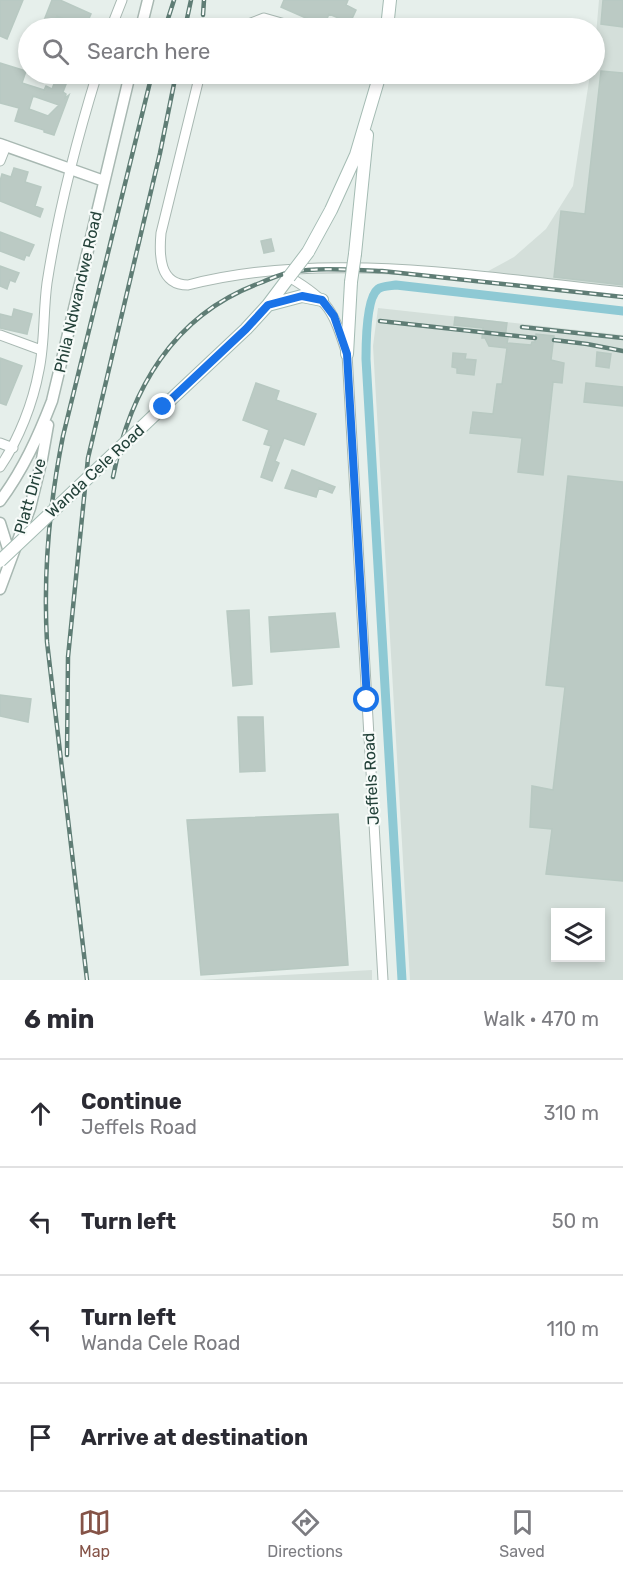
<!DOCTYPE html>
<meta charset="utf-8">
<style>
:root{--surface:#fff;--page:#f7f7f7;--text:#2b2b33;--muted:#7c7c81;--line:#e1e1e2;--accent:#855347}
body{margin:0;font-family:Rubik,sans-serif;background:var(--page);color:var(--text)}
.controls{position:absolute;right:18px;bottom:18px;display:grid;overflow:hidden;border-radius:0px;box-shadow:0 3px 9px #0003}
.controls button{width:54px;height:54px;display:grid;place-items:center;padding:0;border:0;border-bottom:2px solid var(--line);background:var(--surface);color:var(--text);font:30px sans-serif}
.stop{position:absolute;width:18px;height:18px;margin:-14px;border:4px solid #1a73e8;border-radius:50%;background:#fff}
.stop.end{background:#1a73e8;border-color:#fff;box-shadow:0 2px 6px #0008}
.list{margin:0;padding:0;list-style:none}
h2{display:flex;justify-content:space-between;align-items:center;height:78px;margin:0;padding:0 24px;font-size:26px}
h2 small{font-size:20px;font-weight:400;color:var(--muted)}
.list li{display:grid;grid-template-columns:39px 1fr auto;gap:18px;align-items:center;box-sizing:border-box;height:108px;padding:0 24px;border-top:2px solid var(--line)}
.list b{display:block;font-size:22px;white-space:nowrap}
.list p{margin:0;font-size:20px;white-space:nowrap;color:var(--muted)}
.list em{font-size:20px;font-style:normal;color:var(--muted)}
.icon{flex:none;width:33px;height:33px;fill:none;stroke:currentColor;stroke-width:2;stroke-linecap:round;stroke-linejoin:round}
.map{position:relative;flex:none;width:623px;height:980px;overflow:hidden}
.search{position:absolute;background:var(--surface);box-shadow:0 3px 9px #0003;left:18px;right:18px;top:18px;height:66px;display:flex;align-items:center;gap:15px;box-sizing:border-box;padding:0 21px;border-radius:33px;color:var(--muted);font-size:22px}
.sheet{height:510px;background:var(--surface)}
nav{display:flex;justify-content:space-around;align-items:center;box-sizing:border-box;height:84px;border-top:2px solid var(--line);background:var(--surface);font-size:16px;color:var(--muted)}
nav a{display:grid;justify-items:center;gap:3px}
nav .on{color:var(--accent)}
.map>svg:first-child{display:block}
.built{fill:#d4dfda;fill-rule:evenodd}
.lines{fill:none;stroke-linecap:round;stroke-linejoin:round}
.canal{stroke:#8ec9d4;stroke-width:9}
.building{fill:#bbcac4;stroke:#b8c9c2;stroke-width:1.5;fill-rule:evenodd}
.minor-casing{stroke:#a8b8b2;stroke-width:11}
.tertiary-casing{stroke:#a8b8b2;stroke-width:13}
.secondary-casing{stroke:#a4bbb3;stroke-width:14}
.minor{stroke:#fff;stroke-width:9}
.tertiary{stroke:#fff;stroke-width:10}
.secondary{stroke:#fff;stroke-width:12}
.rail-casing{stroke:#5f7d75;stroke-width:4.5}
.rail{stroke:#f7fbf9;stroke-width:2;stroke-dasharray:7;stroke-linecap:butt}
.secondary-bridge-casing{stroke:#a4bbb3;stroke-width:14;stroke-linecap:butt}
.secondary-bridge{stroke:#fff;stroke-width:12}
.route{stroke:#1a73e8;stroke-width:8}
.labels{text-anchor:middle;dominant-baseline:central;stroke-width:4.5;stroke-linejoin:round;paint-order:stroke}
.street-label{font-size:16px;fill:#24423a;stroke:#f7fbf9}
</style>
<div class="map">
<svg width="623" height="980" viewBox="0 0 623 980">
<rect width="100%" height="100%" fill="#e6efeb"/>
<path class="built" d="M599,0h24v288l-142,-13 33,-18 32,-28 27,-43 17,-112h4l1,-28z
M378,308l245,27v645h-213l-37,-634zM556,912h44v45h-44z
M372,970v10h-172z"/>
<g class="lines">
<path class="canal" d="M402,980l-36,-621c0,-15 0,-61 12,-70 4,-3 12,-3 18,-4l227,26"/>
</g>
<path class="building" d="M0,0h23l-16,39 -7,-3z
M52,0h8l31,14 -6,14 -11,-1 1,-3 -18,-8 -4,12h-12z
M284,0h64l-2,5 10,5 -6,13 -21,-9 -5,12 -43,-19z
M603,0h20v27l-22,-3z
M0,63l26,8 -4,12 22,7 2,-4 6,3 6,-15h12l-7,18 3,2 -1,4 4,-3 -15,40 -10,-3v-2l-29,-9 4,-13 -19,-5zM33,96l26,9 -11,11 -19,-7z
M601,71l22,2v212l-69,-8 7,-66 24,3z
M14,168l14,4 -3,10 16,5 -6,19 8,3 -3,8 -40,-16v-20l2,-7 9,3z
M0,232l34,13 -5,11 -3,-1 -2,5 -24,-9z
M271,239l3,12 -10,2 -3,-12z
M0,266l19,7 -4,9 -5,-2 -3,9 -7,-3z
M14,309l18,5 -5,20 -27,-6v-14l12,3z
M455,317l52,6 -2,15h3l-1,5 24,2 1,-3h3l1,-8 18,2 -3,24 13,3 -2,20 -9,-1 -10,93 -25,-3 4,-34 -52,-5 3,-21 20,2 4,-30h5l5,-36 -18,-2 -4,-8h-3l1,-10 -29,-3z
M597,352l14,2 -2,14 -13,-2z
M453,353l13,1 -1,5 11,1 -2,15 -17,-2v-5l-5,-1z
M0,358l22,8 -16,39 -6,-2z
M256,383l23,8 -3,9 40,14 -12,31 -20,-7 -9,23 4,2 -7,18 -11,-4 10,-31 -7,-2 5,-14 -26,-10z
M586,383l37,4v19l-39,-4z
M292,470l43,17 -3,6 -13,-5 -3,9 -31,-9z
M568,476l55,6v399l-77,-7 6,-45 -22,-2 2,-41 21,4 12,-103 -19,-2z
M249,610l3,74 -19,2 -6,-75z
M335,613l4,34 -68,5 -2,-35z
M0,695l31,4 -3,23 -28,-6z
M238,717h25l2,54 -25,1z
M338,814l10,151 -147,10 -14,-155z"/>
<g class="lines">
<defs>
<path id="minor" d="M111,28l11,-28
M238,28l26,-10 35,10
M200,74l-39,159c-2,22 -2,52 27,52 137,-36 296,-7 435,7
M0,161l6,-15
M289,277c41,24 44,34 58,77l36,626
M0,335l41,15
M0,443l13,5
M0,467c19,-28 33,-64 39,-97 6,-28 4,-58 8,-87 11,-71 29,-141 50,-209"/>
<path id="tertiary" d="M141,28l7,-28
M0,144l104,37
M0,501c23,-31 38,-64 52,-100l78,-327
M0,523l11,35
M0,589l30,-81 12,-49 6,-34"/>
<path id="secondary" d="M387,28l3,-28
M308,252l23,-42 25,-55 24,-81
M355,254l12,-119
M268,305l34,-9 20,4
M347,354l4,-72
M163,407l83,-78 22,-24 21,-28"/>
</defs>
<use href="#minor" class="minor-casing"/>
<use href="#tertiary" class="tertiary-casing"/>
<use href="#secondary" class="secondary-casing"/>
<use href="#minor" class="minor"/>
<use href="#tertiary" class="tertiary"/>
<use href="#secondary" class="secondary"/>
<defs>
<path id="rail" d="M203,15l1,-15
M165,28l9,-28
M185,28l6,-28
M380,321l155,17
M522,327l101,11
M554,340l33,4 36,7
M113,477c17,-87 60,-162 147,-194 10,-4 20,-9 31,-11 30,-5 60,-2 91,-1l241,26
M67,755l1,-98 20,-199 72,-305 16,-79
M87,980l-40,-338c-4,-71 2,-136 16,-206l89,-362"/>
</defs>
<use href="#rail" class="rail-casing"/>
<use href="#rail" class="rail"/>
<defs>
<path id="secondary-bridge" d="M289,277l19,-25
M351,282l4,-28
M0,561l163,-154"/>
</defs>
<use href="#secondary-bridge" class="secondary-bridge-casing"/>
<use href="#secondary-bridge" class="secondary-bridge"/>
</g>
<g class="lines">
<path class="route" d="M163,407l83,-78 22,-24 34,-9 20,4 12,16 13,38 20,346"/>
</g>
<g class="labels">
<g class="street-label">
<text transform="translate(78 292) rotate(-77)">Phila Ndwandwe Road</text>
<text transform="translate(95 471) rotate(-43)">Wanda Cele Road</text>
<text transform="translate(30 496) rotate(-74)">Platt Drive</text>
<text transform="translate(371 779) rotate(-93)">Jeffels Road</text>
</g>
</g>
</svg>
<div class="controls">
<button><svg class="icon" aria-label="layers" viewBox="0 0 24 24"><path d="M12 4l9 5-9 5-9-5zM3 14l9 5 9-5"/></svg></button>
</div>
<div class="stop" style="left:367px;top:700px"></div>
<div class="stop end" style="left:163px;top:407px"></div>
<div class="search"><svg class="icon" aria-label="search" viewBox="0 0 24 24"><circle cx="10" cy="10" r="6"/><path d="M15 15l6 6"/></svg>Search here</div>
</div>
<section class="sheet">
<h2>6 min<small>Walk · 470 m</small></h2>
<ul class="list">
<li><svg class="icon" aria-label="ahead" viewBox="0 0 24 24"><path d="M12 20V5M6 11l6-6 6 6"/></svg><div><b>Continue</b><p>Jeffels Road</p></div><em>310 m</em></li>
<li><svg class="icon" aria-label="left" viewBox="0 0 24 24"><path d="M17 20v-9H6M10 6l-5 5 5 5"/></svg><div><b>Turn left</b></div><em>50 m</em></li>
<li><svg class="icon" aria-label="left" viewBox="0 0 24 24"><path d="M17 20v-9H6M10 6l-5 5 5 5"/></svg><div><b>Turn left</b><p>Wanda Cele Road</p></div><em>110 m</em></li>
<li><svg class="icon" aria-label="arrive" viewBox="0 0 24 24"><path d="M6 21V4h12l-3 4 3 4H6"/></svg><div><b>Arrive at destination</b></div></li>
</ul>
</section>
<nav>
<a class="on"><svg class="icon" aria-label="map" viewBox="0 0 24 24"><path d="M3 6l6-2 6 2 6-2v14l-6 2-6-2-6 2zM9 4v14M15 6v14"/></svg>Map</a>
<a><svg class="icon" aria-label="directions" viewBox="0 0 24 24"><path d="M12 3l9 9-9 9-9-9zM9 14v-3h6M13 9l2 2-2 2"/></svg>Directions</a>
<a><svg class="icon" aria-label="saved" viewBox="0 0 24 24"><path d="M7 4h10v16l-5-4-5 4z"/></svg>Saved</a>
</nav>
